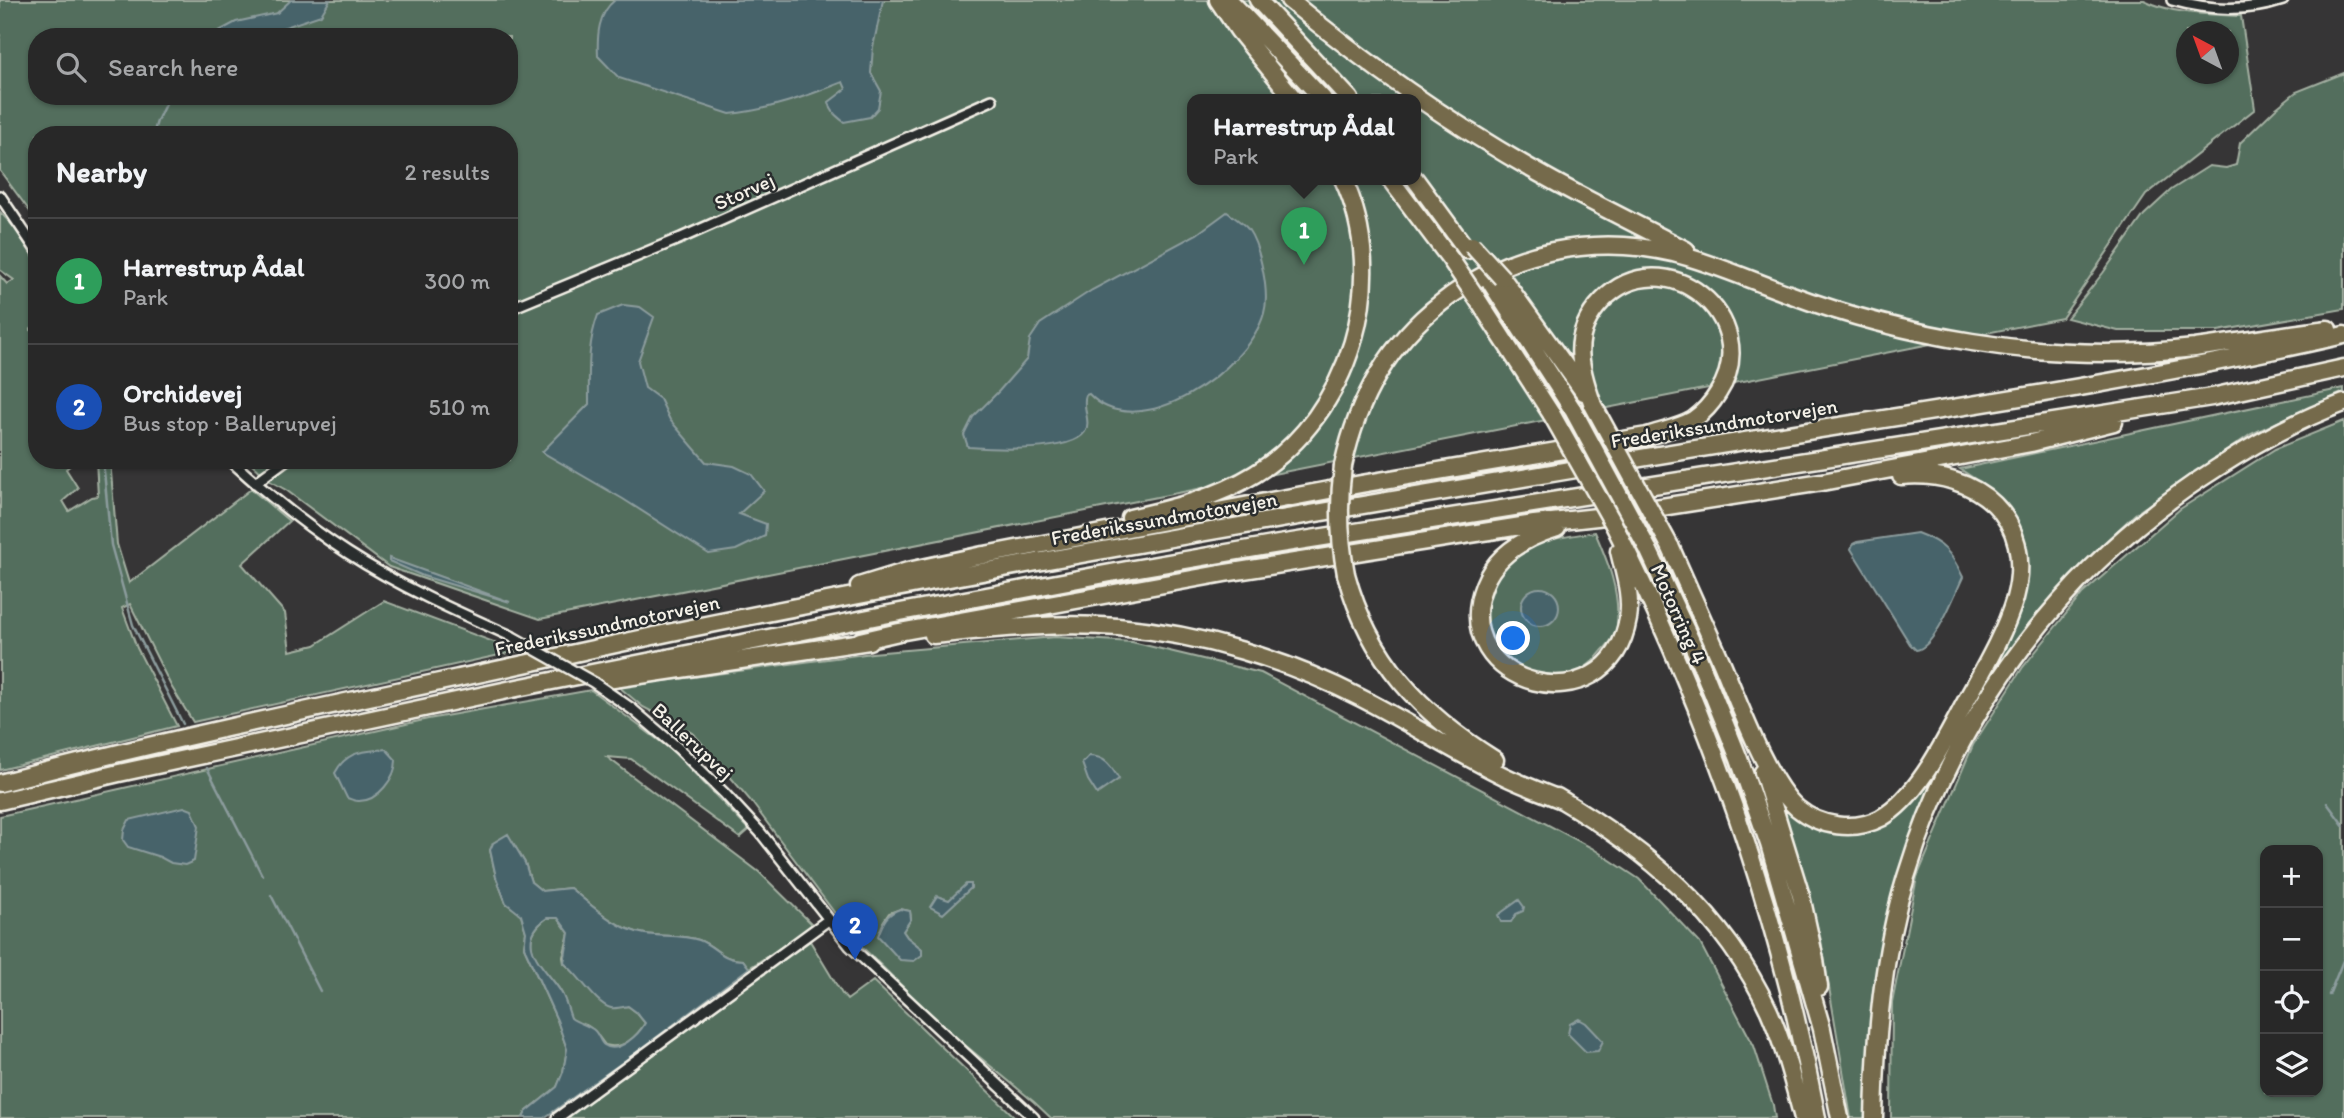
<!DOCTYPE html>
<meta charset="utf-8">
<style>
:root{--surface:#282828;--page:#303030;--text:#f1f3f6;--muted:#a5a6a8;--line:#444445;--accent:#ff9aa2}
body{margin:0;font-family:Itim,sans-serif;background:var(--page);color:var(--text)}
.controls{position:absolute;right:21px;bottom:21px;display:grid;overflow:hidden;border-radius:14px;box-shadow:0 2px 5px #0004}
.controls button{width:63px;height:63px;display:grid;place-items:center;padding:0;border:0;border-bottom:2px solid var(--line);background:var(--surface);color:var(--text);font:35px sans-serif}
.compass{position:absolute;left:2176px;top:21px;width:63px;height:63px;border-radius:50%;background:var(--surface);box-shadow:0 2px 5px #0004;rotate:319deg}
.you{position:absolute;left:1514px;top:639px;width:24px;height:24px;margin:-18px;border:5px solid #fff;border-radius:50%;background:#1a73e8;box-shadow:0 0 0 10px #1a73e833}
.badge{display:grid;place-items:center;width:46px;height:46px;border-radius:50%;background:var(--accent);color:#fff;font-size:23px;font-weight:700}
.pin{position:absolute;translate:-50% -58px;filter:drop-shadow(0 2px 4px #0008)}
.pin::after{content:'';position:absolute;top:37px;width:24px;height:21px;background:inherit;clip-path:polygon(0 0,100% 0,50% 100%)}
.popup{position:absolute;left:1187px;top:94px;width:234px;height:91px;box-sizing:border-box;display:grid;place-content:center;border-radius:14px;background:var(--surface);filter:drop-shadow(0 2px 5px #0005);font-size:23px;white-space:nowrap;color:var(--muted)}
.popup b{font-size:26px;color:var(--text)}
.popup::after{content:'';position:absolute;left:50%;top:100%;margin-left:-14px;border:14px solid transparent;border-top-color:var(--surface)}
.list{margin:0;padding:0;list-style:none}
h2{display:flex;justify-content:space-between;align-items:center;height:91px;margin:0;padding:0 28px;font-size:30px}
h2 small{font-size:23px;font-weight:400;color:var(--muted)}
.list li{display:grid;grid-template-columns:46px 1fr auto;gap:21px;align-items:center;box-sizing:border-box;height:126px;padding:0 28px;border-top:2px solid var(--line)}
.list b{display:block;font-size:26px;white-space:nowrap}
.list p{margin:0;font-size:23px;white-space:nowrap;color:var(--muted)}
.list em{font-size:23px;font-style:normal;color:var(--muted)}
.icon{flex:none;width:38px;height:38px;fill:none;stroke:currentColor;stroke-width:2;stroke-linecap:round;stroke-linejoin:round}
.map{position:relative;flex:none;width:2344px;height:1118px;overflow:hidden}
.search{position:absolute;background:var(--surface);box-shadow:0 2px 5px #0004;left:28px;top:28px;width:490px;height:77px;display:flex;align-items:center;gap:18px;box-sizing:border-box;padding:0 24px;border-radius:28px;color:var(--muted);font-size:26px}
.panel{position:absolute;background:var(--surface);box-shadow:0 2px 5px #0004;left:28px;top:126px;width:490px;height:343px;border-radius:28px}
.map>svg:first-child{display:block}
.green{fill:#536e5d;stroke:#a4b0a2;stroke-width:2;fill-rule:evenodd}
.water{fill:#47646b;stroke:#8c9c9d;stroke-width:2;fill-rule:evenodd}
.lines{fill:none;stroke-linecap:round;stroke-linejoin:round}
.stream{stroke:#8c9c9d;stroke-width:2.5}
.minor-casing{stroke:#f4f1e8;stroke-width:14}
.motorway-casing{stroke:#f4f1e8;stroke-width:21}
.minor{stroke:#2a2d2e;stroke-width:9}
.motorway{stroke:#746b4b;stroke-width:16}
.minor-bridge-casing{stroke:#f4f1e8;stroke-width:14;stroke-linecap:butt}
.motorway-bridge-casing{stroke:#f4f1e8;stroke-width:21;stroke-linecap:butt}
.minor-bridge{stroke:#2a2d2e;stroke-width:9}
.motorway-bridge{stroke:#746b4b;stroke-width:16}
.labels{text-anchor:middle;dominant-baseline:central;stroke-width:5;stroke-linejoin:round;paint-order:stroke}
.street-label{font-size:21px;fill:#f4f1e8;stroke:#2a2d2e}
</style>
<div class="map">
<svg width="2344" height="1118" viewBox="0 0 2344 1118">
<rect width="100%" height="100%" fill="#363536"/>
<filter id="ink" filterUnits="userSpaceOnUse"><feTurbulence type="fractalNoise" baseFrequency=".0143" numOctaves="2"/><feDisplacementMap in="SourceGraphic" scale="14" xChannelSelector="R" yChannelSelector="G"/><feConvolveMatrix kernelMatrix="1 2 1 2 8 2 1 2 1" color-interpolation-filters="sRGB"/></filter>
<g filter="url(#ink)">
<path class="green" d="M0,0h2144c30,15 65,14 97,16l14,93 -109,86 -84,123 -1522,301 -151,-52 -103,-77 -16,-9 -22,-21h261v-325h-472v86l-37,-50zM2186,32h42v42h-42zM37,37h472v59h-472zM1192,99h224v80h-224z
M2344,73v236l-126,22h-100l-51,-13 36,-45 41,-58 27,-25 38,-24 17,2 10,-3 4,-22 35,-34 21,-17z
M0,212l15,16 22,35v61l-7,5 7,11v120h40l-11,9 12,19 -15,13 6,10 23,-14 6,-1 -2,-36h14l7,84 12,39 122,-94 38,32 -47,43 43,49 5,38 25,-6 69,-44 134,50 -325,71 -22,-36 -41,-82 -8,4 15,40 40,78 -177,44v-494l7,8 7,-4 -14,-10z
M2344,388v4l-93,42 -116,80 -41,39 -66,73 -44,66 -53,95 -34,99 -30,232h-16l-30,-178 -40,-140 39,32 48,2 42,-28 95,-161 19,-97 -12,-37 -25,-24 -27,-18z
M2344,421v697h-453l1,-115 25,-126 56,-132 50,-78 59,-73 98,-85 95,-60zM2265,850h53v242h-53z
M1595,532c13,30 25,59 22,92 0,10 -8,20 -15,27 -10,13 -27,26 -44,27 -30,1 -71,-29 -72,-60 -1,-8 3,-19 6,-26 2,-6 4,-14 7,-20 20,-31 63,-35 96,-40z
M1055,637l77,5 129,31 331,175 47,31 61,64 54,103 19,59 2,13h-724l-17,-16 -86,-71 -93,-91 -105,-140 -56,-66 -51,-27 -24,-20 253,-34zM900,909l10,2 1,8 -8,12 4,6 15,12 -39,-27 6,-9z
M591,690l82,61 76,79 -9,8 -109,-79 -24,-2 152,115 55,54 -65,42 -6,-8c-22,0 -26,-13 -44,-20 -18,-6 -36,-3 -54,-6 -30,-5 -52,-28 -75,-46l-28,3 -11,-9 -6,-19 -17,-28 -18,15 6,27 10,26 15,11 5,18 -2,15 33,73 10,29 -4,24 -6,14 -31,25 -3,6h-523v-302l428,-97z
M547,918h11l11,15 -6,24 1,6 48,45 16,-2 8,6 9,11c-9,15 -23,27 -40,22 -6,-7 -10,-16 -19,-20 -5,-2 -11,-2 -15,-7 -5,-7 -5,-18 -10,-26 -13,-23 -51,-47 -14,-74z
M810,941l32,53 5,6 26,-19 143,137h-450z"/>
<path class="water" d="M291,0h39l-9,15 -65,22h-48l28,-15 41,-9z
M615,0h268l-10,47 -2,26 10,18 -3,17 -8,9 -26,5c-8,-6 -13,-10 -15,-20l17,-13 -3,-7c-36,14 -74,28 -113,32l-111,-36 -21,-22c-1,-20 0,-43 17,-56z
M1227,212c7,5 16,11 21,17 12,17 22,64 16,84 -15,56 -126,134 -175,81l-3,1c-5,11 6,27 -1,37 -14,21 -92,17 -117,15l-4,-12 9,-18 26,-26 28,-32 3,-20 10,-15 52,-34 105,-56z
M623,305l17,2 14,10 -16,44 7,27 15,11 10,21 36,42 28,4 17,8 13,17 -25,23 27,10 -1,12 -29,14 -27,4 -86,-55 -81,-47 47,-48c0,-30 -2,-60 9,-89z
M1917,533c27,10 34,19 46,44 -8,17 -28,71 -47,73l-6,-6 -59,-95 2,-5 4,-2z
M389,558l121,44 -87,-26 -34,-15z
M1521 607a19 19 0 1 1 38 0a19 19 0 1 1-38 0Z
M386,749l10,11c0,17 -18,42 -38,41 -4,0 -7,-2 -11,-3l-12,-25c12,-23 28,-21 51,-24z
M1089,756c16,0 22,10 30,23l-22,15 -9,-14 -6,-17z
M184,807l8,3 7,16 -5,35 -9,4 -14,-2 -11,-6 -32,-10 -5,-7 1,-10 5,-10z
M508,834l17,29 6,19 11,9 28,-3c23,18 45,41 75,46 18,3 36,0 54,6 18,7 22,20 44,20l6,8 -112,84 -93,66h-21l3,-6 31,-25 6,-15 4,-23 -10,-29 -33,-73 2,-15 -5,-17 -15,-12 -10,-26 -6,-27 3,-7zM547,918h11l11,15 -5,30c14,10 31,41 47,45 4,1 12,-1 17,-2l8,6 9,11c-6,11 -27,32 -41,22 -4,-3 -5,-10 -9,-14 -6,-6 -16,-7 -24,-13 -3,-8 -5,-18 -10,-26 -14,-23 -50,-49 -14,-74z
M966,884h5v4l-28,26 -13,-7 7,-11 12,4z
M1519,900l5,7 -1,4 -7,3 -5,8h-10l-3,-7z
M900,909l10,2 1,8 -8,12 4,6 15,12v6l-8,6 -14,-1 -22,-24c5,-14 8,-22 22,-27z
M1579,1019l7,4 17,18 -5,10 -12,1 -18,-18 2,-10z"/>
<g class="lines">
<path class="stream" d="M153,135l4,-14 12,-25
M103,460l8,85 22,80 50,99
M207,768l55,107
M2327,803l17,23
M271,895l49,96
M2329,995l15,-37"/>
<defs>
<path id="minor" d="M2172,0c36,10 75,12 111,0
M0,196l37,55
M509,309l172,-71 311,-138
M230,460c37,34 76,66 118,93 51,33 107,58 163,83
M255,483l31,-23
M632,709l47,40 45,44 36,39 90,114 184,172
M557,1118l271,-198"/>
<path id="motorway" d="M1218,0l21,31 55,68
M1229,0l94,99
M1258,0l92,99
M1289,0c82,68 171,130 264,181 44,24 89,46 133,69
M1390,179l61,81
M1415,179l52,71
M1502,278l82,114
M1491,283l82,127
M1476,297l76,118
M1343,466c14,-65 45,-122 98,-163 66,-52 151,-69 232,-50 40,10 77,27 116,41 59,22 120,38 183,48 73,12 150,14 223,6 44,-6 88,-13 133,-19
M1130,518c44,-10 86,-20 125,-44 95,-59 136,-193 88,-295
M1613,523c96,191 165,385 204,595
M1557,528c-30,9 -61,26 -73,57 -39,101 125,145 144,34 4,-23 -4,-46 -9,-68
M1670,546c17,39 35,78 52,117 16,38 45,119 75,145 23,19 57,24 84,10 37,-21 64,-78 84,-115 18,-33 39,-68 50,-105 21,-80 -38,-129 -114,-122
M1648,549l48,103 43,107 30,85 53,185 18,89
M974,557l387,-73 286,-48c15,-5 32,-8 46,-16 10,-7 19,-17 25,-27 48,-74 -54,-157 -116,-92 -32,33 -23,65 -9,104
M1346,574c23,86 75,140 149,186
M859,586l49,-15 75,-16
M933,635c61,-6 123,-13 185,-8 83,7 169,33 243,71 49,25 95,55 145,79 19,9 39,16 58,24
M860,641l39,-9 326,-59 309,-49 63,-7 225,-35 209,-39 83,-21
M600,681l269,-40
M1763,772l38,124 14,64 4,27
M0,783c155,-41 312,-74 468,-107 86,-18 172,-38 258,-55 290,-58 582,-107 874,-156 248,-43 498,-74 744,-130
M1557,797c90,53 167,116 212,214 15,34 24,71 34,107
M0,801l119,-28 398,-85 367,-73 243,-45 152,-26 933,-147 132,-29
M1874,1118c2,-82 8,-163 32,-241 51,-169 161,-314 311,-409 39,-25 83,-49 127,-65"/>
</defs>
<use href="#minor" class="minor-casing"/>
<use href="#motorway" class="motorway-casing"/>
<use href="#minor" class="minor"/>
<use href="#motorway" class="motorway"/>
<defs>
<path id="minor-bridge" d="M511,636l82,46 39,27"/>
<path id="motorway-bridge" d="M1472,245l30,33
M1451,260l25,37
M1593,405l77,141
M1573,410l75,139
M1552,415l61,108
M1343,466c-5,37 -4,72 3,108"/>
</defs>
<use href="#minor-bridge" class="minor-bridge-casing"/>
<use href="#motorway-bridge" class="motorway-bridge-casing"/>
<use href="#minor-bridge" class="minor-bridge"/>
<use href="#motorway-bridge" class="motorway-bridge"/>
</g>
</g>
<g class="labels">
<g class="street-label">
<text transform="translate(744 191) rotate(-24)">Storvej</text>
<text transform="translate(1724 423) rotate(-9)">Frederikssundmotorvejen</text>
<text transform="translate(1164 518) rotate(-10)">Frederikssundmotorvejen</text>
<text transform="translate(1679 614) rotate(66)">Motorring 4</text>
<text transform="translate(607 625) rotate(-12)">Frederikssundmotorvejen</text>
<text transform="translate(693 741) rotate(43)">Ballerupvej</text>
</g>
</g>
</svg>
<div class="controls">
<button>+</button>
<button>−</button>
<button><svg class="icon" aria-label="locate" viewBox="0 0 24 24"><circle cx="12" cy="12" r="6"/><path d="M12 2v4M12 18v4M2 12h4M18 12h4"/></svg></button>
<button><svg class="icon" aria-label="layers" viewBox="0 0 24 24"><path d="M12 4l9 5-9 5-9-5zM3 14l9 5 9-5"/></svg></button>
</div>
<svg class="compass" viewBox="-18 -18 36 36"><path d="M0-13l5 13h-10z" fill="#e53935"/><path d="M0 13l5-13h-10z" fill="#a5a6a8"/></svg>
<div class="you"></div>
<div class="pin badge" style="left:1304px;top:265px;background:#2e9e5b">1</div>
<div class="popup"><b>Harrestrup Ådal</b>Park</div>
<div class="pin badge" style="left:855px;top:960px;background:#1a4fb4">2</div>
<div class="search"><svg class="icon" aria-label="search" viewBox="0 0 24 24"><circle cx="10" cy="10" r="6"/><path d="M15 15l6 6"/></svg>Search here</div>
<section class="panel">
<h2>Nearby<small>2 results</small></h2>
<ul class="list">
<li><span class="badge" style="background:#2e9e5b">1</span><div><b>Harrestrup Ådal</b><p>Park</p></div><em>300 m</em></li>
<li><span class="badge" style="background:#1a4fb4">2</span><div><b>Orchidevej</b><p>Bus stop · Ballerupvej</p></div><em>510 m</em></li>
</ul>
</section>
</div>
